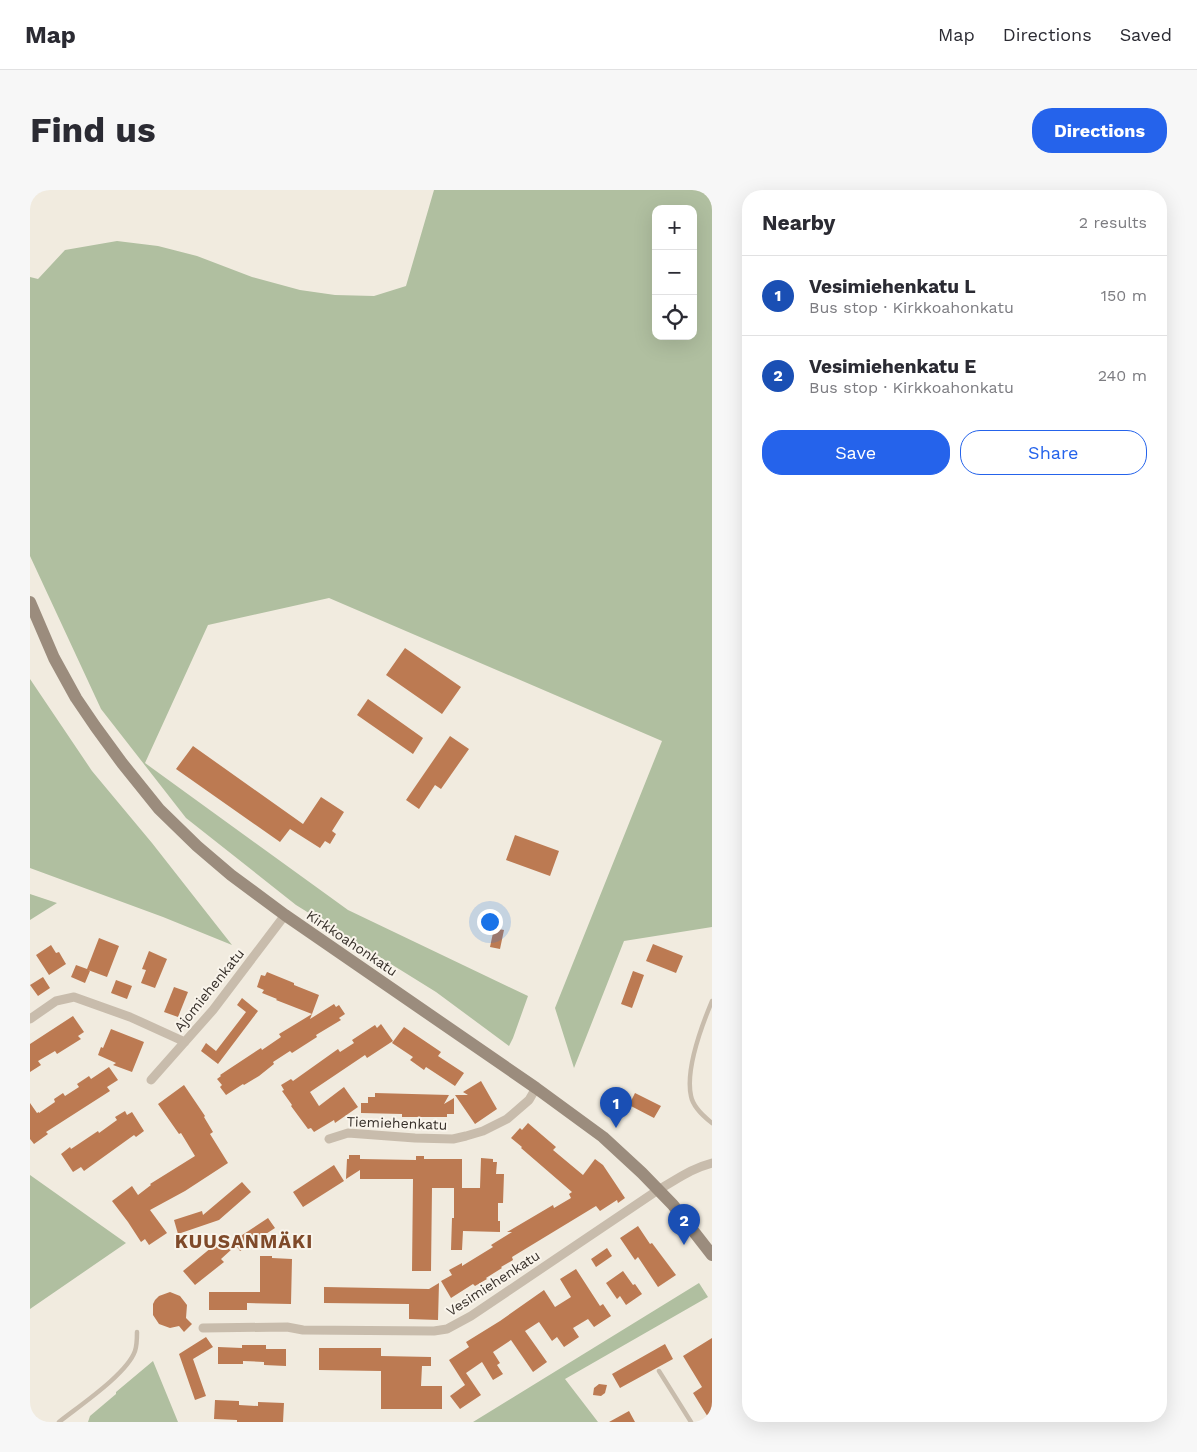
<!DOCTYPE html>
<meta charset="utf-8">
<style>
:root{--surface:#fff;--page:#f7f7f7;--text:#2b2b33;--muted:#7c7c81;--line:#e1e1e2;--accent:#2563eb}
body{margin:0;font-family:"Work Sans",sans-serif;background:var(--page);color:var(--text)}
.controls{position:absolute;right:15px;top:15px;display:grid;overflow:hidden;border-radius:10px;box-shadow:0 5px 20px #0002}
.controls button{width:45px;height:45px;display:grid;place-items:center;padding:0;border:0;border-bottom:1px solid var(--line);background:var(--surface);color:var(--text);font:25px sans-serif}
.you{position:absolute;left:459px;top:731px;width:18px;height:18px;margin:-12px;border:4px solid #fff;border-radius:50%;background:#1a73e8;box-shadow:0 0 0 8px #1a73e833}
.badge{display:grid;place-items:center;width:32px;height:32px;border-radius:50%;background:var(--accent);color:#fff;font-size:16px;font-weight:700}
.pin{position:absolute;translate:-50% -41px;filter:drop-shadow(0 1px 2px #0008)}
.pin::after{content:'';position:absolute;top:26px;width:18px;height:15px;background:inherit;clip-path:polygon(0 0,100% 0,50% 100%)}
.list{margin:0;padding:0;list-style:none}
h2{display:flex;justify-content:space-between;align-items:center;height:65px;margin:0;padding:0 20px;font-size:21px}
h2 small{font-size:16px;font-weight:400;color:var(--muted)}
.list li{display:grid;grid-template-columns:32px 1fr auto;gap:15px;align-items:center;box-sizing:border-box;height:80px;padding:0 20px;border-top:1px solid var(--line)}
.list b{display:block;font-size:19px;white-space:nowrap}
.list p{margin:0;font-size:16px;white-space:nowrap;color:var(--muted)}
.list em{font-size:16px;font-style:normal;color:var(--muted)}
.actions{display:flex;gap:10px;padding:15px 20px}
.actions a{flex:1;padding:11px 0;border:1px solid var(--accent);border-radius:20px;text-align:center;font-size:18px;color:var(--accent)}
.actions .main{background:var(--accent);color:#fff}
.icon{flex:none;width:28px;height:28px;fill:none;stroke:currentColor;stroke-width:2;stroke-linecap:round;stroke-linejoin:round}
.map{position:relative;flex:none;width:682px;height:1232px;overflow:hidden;border-radius:20px}
header{display:flex;align-items:center;gap:30px;box-sizing:border-box;height:70px;padding:0 25px;background:var(--surface);border-bottom:1px solid var(--line)}
header strong{font-size:24px}
nav{display:flex;gap:28px;margin-inline-start:auto;font-size:18px}
.intro{display:flex;align-items:center;justify-content:space-between;box-sizing:border-box;height:120px;padding:0 30px}
h1{margin:0;font-size:35px}
.button{padding:12px 22px;border-radius:20px;background:var(--accent);color:#fff;font-size:18px;font-weight:700}
main{display:flex;gap:30px;padding:0 30px}
aside{flex:1;background:var(--surface);border-radius:20px;box-shadow:0 5px 20px #0002}
.map>svg:first-child{display:block}
.green{fill:#b0bfa0;fill-rule:evenodd}
.building{fill:#bc7a52}
.lines{fill:none;stroke-linecap:round;stroke-linejoin:round}
.lane{stroke:#c8bcac;stroke-width:4.5}
.street{stroke:#c8bcac;stroke-width:9}
.secondary{stroke:#9b8c7d;stroke-width:12}
.labels{text-anchor:middle;dominant-baseline:central;stroke-width:4;stroke-linejoin:round;paint-order:stroke}
.street-label{font-size:14px;fill:#37302a;stroke:#f9f4eb}
.district-label{font-size:19px;font-weight:bold;letter-spacing:1px;fill:#7f4a2a;stroke:#f9f4eb}
</style>
<header>
<strong>Map</strong>
<nav><a>Map</a><a>Directions</a><a>Saved</a></nav>
</header>
<div class="intro"><h1>Find us</h1><a class="button">Directions</a></div>
<main>
<div class="map">
<svg width="682" height="1232" viewBox="0 0 682 1232">
<rect width="100%" height="100%" fill="#f1ebdf"/>
<path class="green" d="M404,0h278v737l-88,14 -50,127 -19,-60 107,-267 -333,-143 -121,27 -63,138 203,147 180,86 -15,42 -4,8 -73,-54 -140,-87 -110,-87 -85,-109 -71,-153v-279l8,2 27,-29 52,-9 41,5 39,10 55,21 48,13 35,5 39,1 32,-10zM626,19h37v127h-37z
M0,489l62,92 60,72 80,102 -69,-28 -133,-49z
M0,704l27,9 -27,17z
M0,985l96,68 -96,66z
M669,1093l9,14 -143,82 33,43h-125z
M123,1171l25,61h-90l2,-6 26,-22v-2z"/>
<path class="building" d="M375,458l56,39 -19,27 -56,-39z
M338,509l55,39 -10,16 -56,-39z
M420,546l19,13 -28,40 -6,-4 -16,24 -13,-9z
M163,556l110,78 18,-27 23,15 -12,19 4,3 -6,10 -5,-3 -5,7 -30,-19 -10,13 -104,-73z
M485,645l44,16 -9,25 -44,-16z
M464,738l10,2 -4,19 -10,-2z
M69,748l20,8 -12,31 -19,-7 2,1 -5,12 -14,-6 5,-12 11,4z
M623,754l30,12 -7,17 -30,-12z
M21,755l5,8 3,-1 7,12 -17,11 -13,-20z
M119,761l18,8 -12,29 -14,-5 5,-13 -4,-1z
M603,781l11,4 -12,33 -11,-4z
M237,782l27,11v2l25,10 -7,19 -36,-14 1,-1 -15,-6 2,-3 -7,-3 4,-12 4,1z
M13,787l7,11 -12,8 -8,-11z
M86,790l16,6 -5,13 -16,-6z
M144,797l14,5 -10,25 -14,-5z
M212,808l16,13 -40,53 -17,-13 5,-8 10,8 30,-39 -9,-7z
M304,814l2,3 3,-2 6,9 -6,4 2,2 -25,15 1,2 -25,16 -2,-2 -17,11 1,2 -15,12 -15,9 -1,-1 -17,11 -6,-8 2,-2 -5,-6 4,-3 -1,-1 41,-27 1,2 19,-13 -2,-3 10,-6 23,-14 -2,5z
M43,826l11,16 -6,4 3,3 -24,15 -2,-3 -17,10 3,4 -11,7v-28z
M351,834l12,17 -26,17 -2,-3 -55,37 9,14 25,-19 14,20 -23,16 -1,-3 -20,12 -3,-4 -3,1 -17,-23 1,-1 -10,-14 2,-1 -3,-5 10,-6 2,2 45,-32 2,3 14,-9 -2,-3 23,-15 2,3z
M374,837l37,25 -3,4 26,17 -9,13 -29,-19 -2,3 -14,-10 3,-3 -21,-14z
M81,839l33,13 -12,30 -19,-7 3,-2 -18,-8 3,-8 2,1z
M79,877l9,13 -11,7 3,4 -64,41 2,2 -14,10 -4,-5v-36l7,10 2,-1v1l16,-11 -1,-3 9,-6 2,3 14,-9 -2,-3 12,-8 2,3z
M451,891l16,28 -22,15 -20,-29h13l-5,-3z
M154,895l21,31 -1,1 9,15 -3,2 18,29 -43,28 -35,19 17,23 -18,12 -4,-6 -4,3 -13,-20 -16,-21 20,-15 6,9 13,-10 -1,-1 45,-28 -14,-23 -2,1 -21,-30z
M345,903l74,2 -5,9 10,-6v16h-7v3h-45v-3l-41,-1v-10h7v-6h7z
M605,903l26,13 -7,12 -25,-13z
M95,921l2,4 5,-3 12,19 -8,6 -2,-2 -50,36 -3,-4 -8,5 -12,-18 9,-7 1,2 27,-18 1,2 18,-13 -2,-3z
M498,933l28,24 -3,3 30,25 12,-16 8,6 22,33 -7,5 -1,-3 -17,11 -4,-5 -84,51 1,3 -12,7 1,1 -16,10 1,1 -12,7 -2,-2 -22,14 -10,-17 11,-6 -3,-5 13,-7v3l31,-19 -2,-2 21,-13h-5l46,-27 1,3 17,-10 -2,-4 3,-2 -51,-44 1,-1 -11,-9 9,-10 2,2z
M319,965h11v4l56,1v-4h8v3h38v29h18l1,-30 12,1v3h4l-1,12h8l-1,29h-5v18h2v11l-37,-1 -1,19h-11l1,-32h2v-30h-22l-1,83h-19l1,-92h-53v-9l-14,9 1,-20h2z
M304,975l10,16 -41,26 -10,-15z
M212,992l9,10 -32,28 -41,14 -4,-14 28,-9 1,4z
M238,1028l7,10 -35,23 -7,-10z
M608,1036l12,18 2,-1 24,32 -18,12 -20,-30 -3,3 -15,-22z
M193,1048l9,11 -11,10 3,3 -29,23 -12,-14z
M577,1058l5,8 -16,11 -5,-8z
M230,1066h12v2l20,1 -1,45 -44,-1v7h-38v-18h51z
M546,1079l24,37 3,-2 8,12 -17,11 -6,-8 -15,9 6,9 -15,10 -7,-10 -5,4 -13,-19 -14,9 22,31 -14,10 -22,-32 -18,12 7,11 -3,2 6,9 -10,6 -11,-18 -16,11 15,22 -21,14 -10,-13 15,-11 -16,-25 20,-13 -3,-5 34,-21 44,-31 11,17 16,-10 -11,-18z
M593,1081l10,14 2,-1 7,10 -16,11 -6,-9 -3,3 -11,-16z
M409,1093l-1,37 -29,-1v-15l-85,-1v-16l105,2z
M140,1102l10,4 7,9 -1,13 6,6 -8,8 -5,-6 -9,2 -11,-4 -6,-9v-11l2,-4 4,-4z
M176,1147l7,10 -20,12 13,37 -11,4 -16,-46z
M682,1148v84h-1l-18,-29 9,-6 -19,-31z
M635,1154l8,15 -53,29 -8,-14z
M212,1155h24v4h20v17l-22,-1v-3l-21,-1v3h-25v-17l24,1z
M289,1158h62v8l50,1v9h-9l-1,20h21v23h-61v-38l-62,-1z
M569,1194l8,1 -2,8 -4,3 -8,-1 1,-7z
M185,1210l24,1v4l19,1v-4l26,1 -1,19h-46v-2l-23,-1z
M599,1221l6,11h-26z"/>
<g class="lines">
<path class="lane" d="M682,811c-10,24 -27,68 -21,95 2,11 12,20 21,27
M629,1181l32,51
M29,1232c20,-16 68,-48 76,-71 2,-6 2,-13 2,-19"/>
<path class="street" d="M0,829l26,-18 18,-4 56,20 55,25
M121,890l62,-70 72,-95
M299,949l19,-6 67,5 38,1 13,-3 17,-5 24,-12 22,-19 7,-12
M173,1138l84,-1 16,3 131,1 13,-2 24,-13 187,-126c18,-10 34,-22 54,-27"/>
<path class="secondary" d="M0,412l24,56 22,40 19,28 27,37 37,46 38,37 34,29 54,40 251,173 67,49 39,36 31,32 39,50"/>
</g>
<g class="labels">
<g class="street-label">
<text transform="translate(322 753) rotate(34)">Kirkkoahonkatu</text>
<text transform="translate(179 800) rotate(-51)">Ajomiehenkatu</text>
<text transform="translate(367 933) rotate(2)">Tiemiehenkatu</text>
<text transform="translate(463 1093) rotate(-33)">Vesimiehenkatu</text>
</g>
<g class="district-label">
<text x="214" y="1051">KUUSANMÄKI</text>
</g>
</g>
</svg>
<div class="controls">
<button>+</button>
<button>−</button>
<button><svg class="icon" aria-label="locate" viewBox="0 0 24 24"><circle cx="12" cy="12" r="6"/><path d="M12 2v4M12 18v4M2 12h4M18 12h4"/></svg></button>
</div>
<div class="you"></div>
<div class="pin badge" style="left:586px;top:938px;background:#1a4fb4">1</div>
<div class="pin badge" style="left:654px;top:1055px;background:#1a4fb4">2</div>
</div>
<aside>
<h2>Nearby<small>2 results</small></h2>
<ul class="list">
<li><span class="badge" style="background:#1a4fb4">1</span><div><b>Vesimiehenkatu L</b><p>Bus stop · Kirkkoahonkatu</p></div><em>150 m</em></li>
<li><span class="badge" style="background:#1a4fb4">2</span><div><b>Vesimiehenkatu E</b><p>Bus stop · Kirkkoahonkatu</p></div><em>240 m</em></li>
</ul>
<div class="actions"><a class="main">Save</a><a>Share</a></div>
</aside>
</main>
